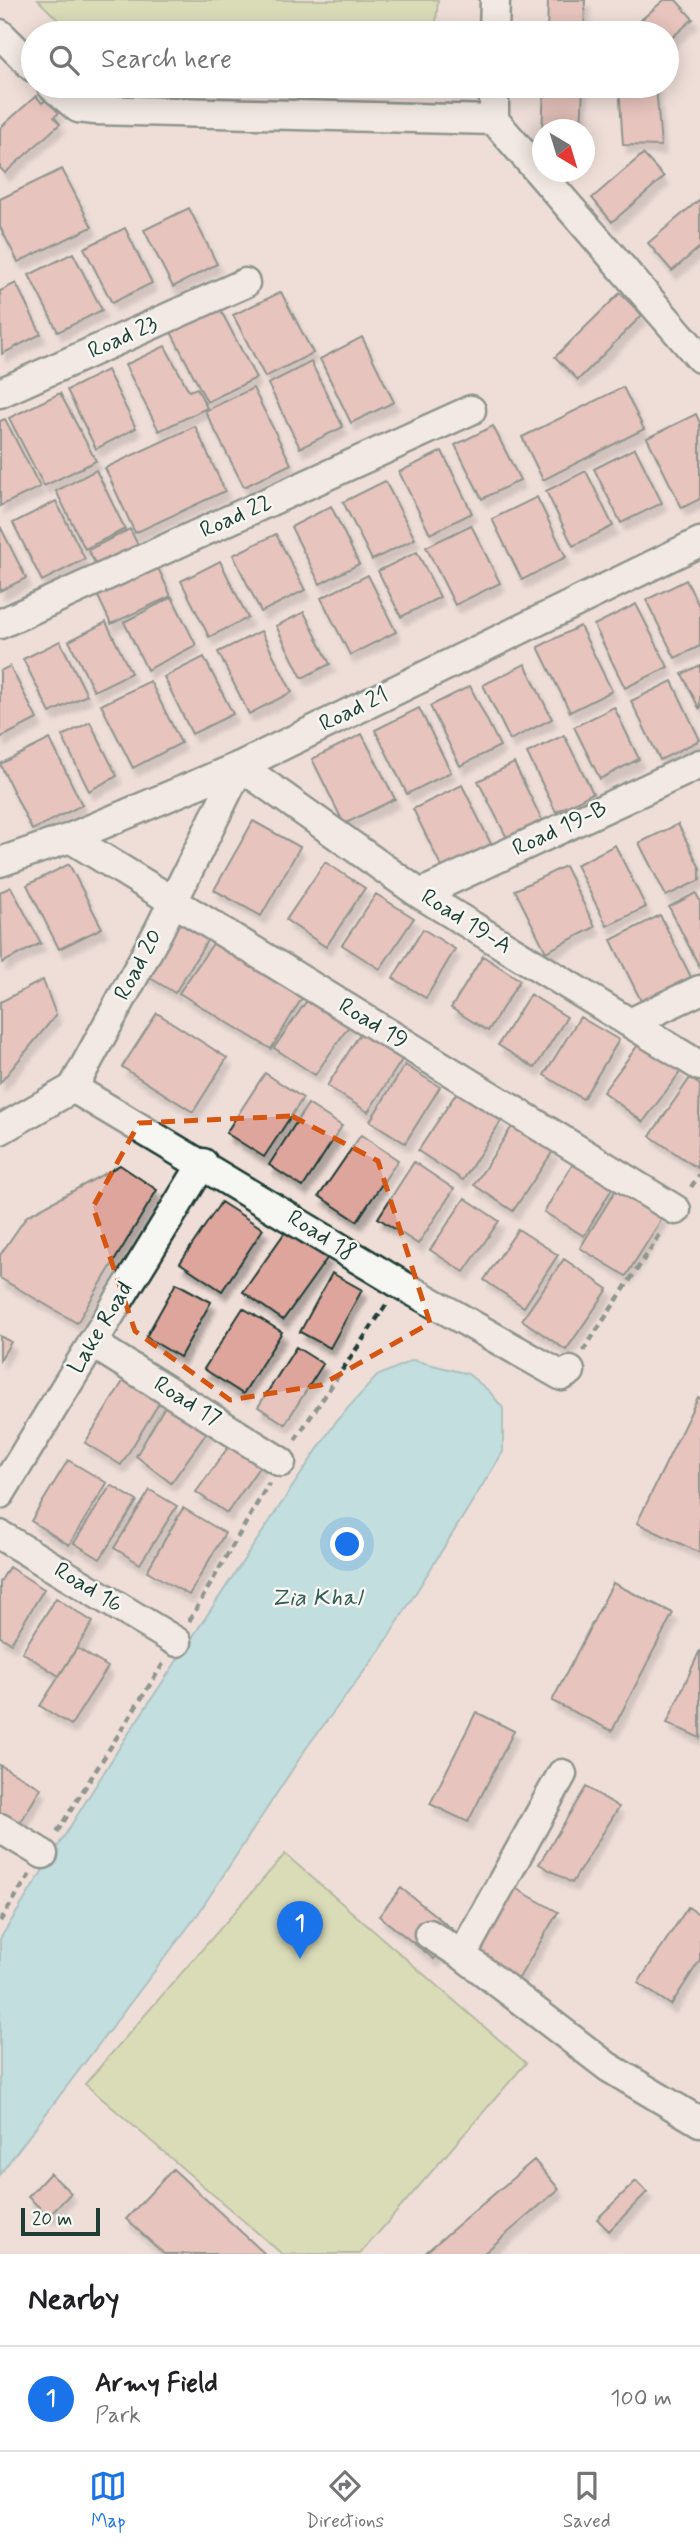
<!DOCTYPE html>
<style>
:root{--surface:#fff;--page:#f2f2f2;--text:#202124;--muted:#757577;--line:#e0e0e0;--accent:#1a73e8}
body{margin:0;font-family:Mynerve,sans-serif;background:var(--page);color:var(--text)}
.compass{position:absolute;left:532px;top:119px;width:63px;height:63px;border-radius:50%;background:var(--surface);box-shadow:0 4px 18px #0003;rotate:142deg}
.scale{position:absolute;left:21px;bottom:18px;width:79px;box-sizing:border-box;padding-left:7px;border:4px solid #1f3d34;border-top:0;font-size:19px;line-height:24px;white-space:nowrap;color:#1f3d34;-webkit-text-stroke:5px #f6f6f2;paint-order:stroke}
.you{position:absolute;left:348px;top:1545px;width:24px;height:24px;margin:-18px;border:5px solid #fff;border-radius:50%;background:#1a73e8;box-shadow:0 0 0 10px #1a73e833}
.badge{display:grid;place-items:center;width:46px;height:46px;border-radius:50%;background:var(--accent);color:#fff;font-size:23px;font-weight:700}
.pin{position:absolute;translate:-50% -58px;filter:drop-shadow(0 2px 4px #0008)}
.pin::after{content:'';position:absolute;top:37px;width:24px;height:21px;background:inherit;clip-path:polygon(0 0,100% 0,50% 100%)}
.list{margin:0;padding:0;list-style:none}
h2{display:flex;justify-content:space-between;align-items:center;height:91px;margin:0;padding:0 28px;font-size:30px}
h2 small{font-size:23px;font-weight:400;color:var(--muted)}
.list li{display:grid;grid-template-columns:46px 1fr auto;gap:21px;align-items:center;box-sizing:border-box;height:105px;padding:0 28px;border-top:2px solid var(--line)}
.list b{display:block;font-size:26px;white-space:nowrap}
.list p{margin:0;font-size:23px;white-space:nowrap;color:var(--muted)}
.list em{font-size:23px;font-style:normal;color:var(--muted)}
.icon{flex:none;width:38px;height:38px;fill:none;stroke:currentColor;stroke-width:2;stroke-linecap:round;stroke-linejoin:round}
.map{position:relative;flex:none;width:700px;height:2254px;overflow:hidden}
.search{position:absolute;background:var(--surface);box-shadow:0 4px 18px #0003;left:21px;right:21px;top:21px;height:77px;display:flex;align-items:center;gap:18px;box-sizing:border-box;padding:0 24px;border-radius:38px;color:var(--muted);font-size:26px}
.sheet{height:196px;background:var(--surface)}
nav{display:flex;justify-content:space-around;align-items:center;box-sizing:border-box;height:98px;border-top:2px solid var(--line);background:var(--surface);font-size:19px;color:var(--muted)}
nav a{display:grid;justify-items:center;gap:4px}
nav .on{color:var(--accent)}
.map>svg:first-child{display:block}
.green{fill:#c2da90;stroke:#708c62;stroke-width:2}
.water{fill:#8cdde5;stroke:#609d9e;stroke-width:2}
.building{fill:#dea59c;stroke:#1f3d34;stroke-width:2;filter:url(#shadow)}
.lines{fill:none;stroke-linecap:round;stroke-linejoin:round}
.minor-casing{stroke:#1f3d34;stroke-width:33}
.path{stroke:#1f3d34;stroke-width:4.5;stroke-dasharray:7 5;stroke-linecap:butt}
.minor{stroke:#f6f6f2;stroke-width:28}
.marked{fill:none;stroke:#d45610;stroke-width:5;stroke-dasharray:14 9;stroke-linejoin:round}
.labels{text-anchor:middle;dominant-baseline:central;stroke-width:5;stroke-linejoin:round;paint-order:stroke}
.street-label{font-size:23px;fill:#1f3d34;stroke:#f6f6f2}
.water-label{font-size:24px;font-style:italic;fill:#355d57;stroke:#f6f6f2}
</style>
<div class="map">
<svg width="700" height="2254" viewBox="0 0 700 2254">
<defs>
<filter id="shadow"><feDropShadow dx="4.5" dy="8" stdDeviation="2" flood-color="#0004"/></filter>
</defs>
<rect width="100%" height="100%" fill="#efded8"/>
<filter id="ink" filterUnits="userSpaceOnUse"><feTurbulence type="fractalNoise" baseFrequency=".0143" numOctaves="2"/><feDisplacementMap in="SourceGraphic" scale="14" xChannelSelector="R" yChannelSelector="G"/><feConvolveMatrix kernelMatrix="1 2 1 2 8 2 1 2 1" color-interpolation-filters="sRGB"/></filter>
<g filter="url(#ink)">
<path class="green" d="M38,0h400l-3,33h-364z
M285,1854l241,209 -166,191h-78l-197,-170z"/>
<path class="water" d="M413,1360l55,14 21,17 14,17v44l-122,197 -74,98 -109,167 -198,260v-235l126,-202 211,-317 40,-44z"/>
<path class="building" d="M548,0h37l-1,33h-37z
M664,0h12l17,19 -26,23v-9h-41z
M544,86h39l-2,43 -39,1v3z
M619,86h37l5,60 -38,-1z
M36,96l6,7 5,-4 12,14 -5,4 6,7 -55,49 -5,-5v-40z
M643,154l21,23 -52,45 -20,-24z
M62,169l30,58 -74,35 -18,-35v-28z
M700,199v48l-28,24 -24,-28z
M189,208l28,56 -44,23 -29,-57z
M125,228l27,55 -40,20 -28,-55z
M73,253l29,57 -44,22 -29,-57z
M16,283l25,51 -39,20 -2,-63z
M281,292l32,61 -48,24 -32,-62z
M620,293l22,22 -64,65 -23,-23z
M219,307l37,71 -49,24 -37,-72z
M362,337l32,65 -43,21 -31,-64z
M165,346l24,45 8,-3 10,20 -48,23 -34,-66z
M311,362l32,65 -43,21 -32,-64z
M107,370l29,58 -40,21 -29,-59z
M623,387l21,42 -101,51 -21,-43z
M253,388l38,76 -47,23 -39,-76z
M60,393l36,68 -52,25 -35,-68z
M696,414l4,9v76l-18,9 -35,-70z
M5,419l35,68 -40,19v-85z
M195,426l30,65 -90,42 -30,-65z
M493,426l27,54 -38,19 -27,-54z
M635,448l27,55 -41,20 -27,-54z
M442,451l30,62 -42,21 -31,-62z
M96,470l29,59 -40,20 -29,-58z
M586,471l27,55 -40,20 -27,-55z
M385,481l30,58 -43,21 -29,-58z
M537,497l29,60 -44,23 -30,-61z
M56,501l29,58 -43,22 -29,-58z
M331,506l28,58 -39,20 -29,-57z
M471,525l29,58 -45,22 -29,-58z
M0,526l26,52 -26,13z
M130,529l13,26 -41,21 -14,-26z
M276,534l29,56 -44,22 -28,-57z
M417,552l23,45 -39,20 -23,-46z
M154,559l17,37 -60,28 -17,-36z
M220,561l28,57 -39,19 -28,-56z
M368,575l28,57 -46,23 -29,-57z
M686,580l14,28v38l-25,12 -29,-58z
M172,597l24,48 -49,25 -23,-48z
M636,604l32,63 -43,21 -31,-63z
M304,612l26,52 -28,14 -26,-52z
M106,622l25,51 -37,18 -25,-50z
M580,626l32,65 -42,21 -32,-65z
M261,631l31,61 -43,22 -31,-62z
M60,641l27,54 -37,18 -27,-54z
M204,657l29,57 -41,20 -28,-57z
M525,664l27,55 -42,21 -27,-55z
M700,665v45l-18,-36z
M10,666l27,53 -37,19v-67z
M150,681l31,62 -48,25 -32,-63z
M672,681l28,59 -40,20 -29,-59z
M470,686l30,60 -40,20 -30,-60z
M614,707l25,52 -39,20 -26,-52z
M419,708l32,64 -44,22 -32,-64z
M90,722l27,54 -28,15 -27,-55z
M362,734l33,65 -51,25 -32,-65z
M564,735l29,58 -37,19 -29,-59z
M50,739l32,66 -50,25 -32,-66z
M514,763l28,57 -35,18 -29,-57z
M462,785l32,65 -49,24 -32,-65z
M253,821l47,26 -39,69 -47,-26z
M678,824l22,44v12l-34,16 -27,-53z
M615,845l31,62 -39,19 -31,-61z
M325,862l40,26 -39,59 -40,-27z
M69,864l33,64 -43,21 -32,-64z
M565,866l30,61 -49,25 -31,-62z
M11,887l30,56 -39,20 -2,-71z
M696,893l4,8v67l-31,-61z
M376,894l38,24 -34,51 -38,-24z
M660,915l31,62 -50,24 -30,-61z
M174,919l34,20 -33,54 -33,-20z
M423,929l32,20 -29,49 -33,-20z
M214,942l88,56 -31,51 -92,-56z
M483,956l37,24 -32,51 -37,-23z
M43,980l13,35 -56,68v-81z
M530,994l37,23 -32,51 -37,-23z
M310,996l41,27 -36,52 -41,-27z
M157,1013l70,45 -34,54 -71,-45z
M580,1017l39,23 -36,59 -39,-24z
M361,1032l42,26 -35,54 -41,-26z
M641,1041l40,30 -38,51 -40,-30z
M405,1065l35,22 -35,56 -35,-22z
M265,1073l38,25 -39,59 -38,-24z
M690,1078l10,7 -3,83 -47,-32z
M457,1092l44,29 -38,59 -45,-29z
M308,1104l34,22 -39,61 -34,-22z
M513,1125l40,26 -40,60 -39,-26z
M361,1135l37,25 -41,61 -38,-25z
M577,1157l40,23 -33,56 -40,-24z
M414,1162l40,27 -36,55 -40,-26z
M120,1165l37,25 -80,133 -77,-45v-23l27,-39z
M617,1188l46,29 -37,59 -46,-28z
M465,1198l34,23 -35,51 -34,-22z
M221,1202l42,27 -41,62 -42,-28z
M288,1228l40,29 -45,63 -40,-28z
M518,1229l40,26 -34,52 -40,-27z
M564,1259l44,30 -42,61 -44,-30z
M332,1273l30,17 -32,58 -30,-16z
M176,1283l35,19 -31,55 -34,-20z
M243,1308l39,24 -39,62 -39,-25z
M0,1336l11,6 -11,18z
M296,1347l27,17 -38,60 -27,-17z
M125,1378l36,22 -40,65 -36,-22z
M698,1397l2,1v155l-63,-30z
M168,1401l42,27 -39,55 -35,-27z
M232,1442l30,21 -35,50 -31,-21z
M68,1460l39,23 -38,62 -38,-24z
M111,1485l26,16 -37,58 -26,-16z
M150,1490l27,16 -37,58 -26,-16z
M183,1508l42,25 -36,62 -42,-24z
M9,1567l35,22 -33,54 -11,-6v-55z
M613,1583l60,30 -61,118 -60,-30z
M56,1598l37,24 -34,54 -37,-24z
M77,1648l31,19 -37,58 -31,-19z
M700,1650v88l-33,-15z
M476,1712l38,19 -46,91 -38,-18z
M0,1765l41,23 -22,37 -19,-12z
M586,1787l33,20 -47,76 -33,-19z
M401,1888l55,44 -22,27 -55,-43z
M515,1888l43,24 -42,71 -42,-24z
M688,1907l12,8v45l-29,45 -33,-22z
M534,2160l25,29 -76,65h-59z
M173,2169l91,84 -1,1h-99l-38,-35z
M50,2173l21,20 -22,23 -21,-19z
M636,2181l11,11 -38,39 -12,-12z"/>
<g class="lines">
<defs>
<path id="minor" d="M494,33l1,-33
M0,34l33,33
M52,86l26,22 17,2 399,10
M494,86v34l206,238
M0,393l245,-110
M0,624l471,-214
M70,838l606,372
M0,862l70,-24 170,-72 460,-224
M420,894l280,-130
M632,1022l68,-32
M73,1088l327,196 162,92 8,-5
M0,1130l73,-42 85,-156 82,-166 180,128 280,172
M92,1343l189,119
M0,1494l203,-331
M0,1535l177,107
M562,1774l-100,181 146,112 92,55
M0,1828l43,26
M429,1934l33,21"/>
</defs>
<use href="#minor" class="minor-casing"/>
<path class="path" d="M691,1187l9,-13
M583,1351l78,-118
M295,1440l91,-135
M189,1621l80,-138
M57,1832l106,-168
M0,1921l30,-47"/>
<use href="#minor" class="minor"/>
</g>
</g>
<path d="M0 0H700V2254H0ZM292,1116l86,45 52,162 -109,62 -91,15 -95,-69 -42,-124 46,-84z" fill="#efded8" fill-opacity=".55" fill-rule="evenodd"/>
<path class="marked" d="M292,1116l86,45 52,162 -109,62 -91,15 -95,-69 -42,-124 46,-84z"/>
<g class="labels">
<g class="street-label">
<text transform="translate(123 338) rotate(-24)">Road 23</text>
<text transform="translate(236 517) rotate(-24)">Road 22</text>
<text transform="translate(354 710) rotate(-26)">Road 21</text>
<text transform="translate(560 829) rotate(-25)">Road 19-B</text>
<text transform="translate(466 922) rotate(32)">Road 19-A</text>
<text transform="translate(139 965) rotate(-62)">Road 20</text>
<text transform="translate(373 1024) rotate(31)">Road 19</text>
<text transform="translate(321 1236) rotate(32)">Road 18</text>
<text transform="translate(101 1328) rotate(-59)">Lake Road</text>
<text transform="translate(187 1402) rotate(32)">Road 17</text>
<text transform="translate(88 1588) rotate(31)">Road 16</text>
</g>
<g class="water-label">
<text x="316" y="1598">Zia Khal</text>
</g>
</g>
</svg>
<svg class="compass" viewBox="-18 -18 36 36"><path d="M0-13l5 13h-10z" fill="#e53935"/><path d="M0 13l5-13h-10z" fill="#757577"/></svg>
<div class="scale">20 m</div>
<div class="you"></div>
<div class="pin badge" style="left:300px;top:1959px">1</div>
<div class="search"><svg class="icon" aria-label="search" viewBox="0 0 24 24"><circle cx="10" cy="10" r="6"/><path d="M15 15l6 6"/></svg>Search here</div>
</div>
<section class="sheet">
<h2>Nearby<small></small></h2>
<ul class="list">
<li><span class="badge">1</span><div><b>Army Field</b><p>Park</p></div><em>100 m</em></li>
</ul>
</section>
<nav>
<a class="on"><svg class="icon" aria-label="map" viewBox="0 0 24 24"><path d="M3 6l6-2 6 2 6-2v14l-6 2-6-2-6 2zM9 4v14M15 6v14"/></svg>Map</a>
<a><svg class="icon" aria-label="directions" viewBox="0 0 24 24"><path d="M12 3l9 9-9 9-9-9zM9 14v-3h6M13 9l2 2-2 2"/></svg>Directions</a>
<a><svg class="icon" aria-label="saved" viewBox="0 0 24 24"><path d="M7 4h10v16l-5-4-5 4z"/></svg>Saved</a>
</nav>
